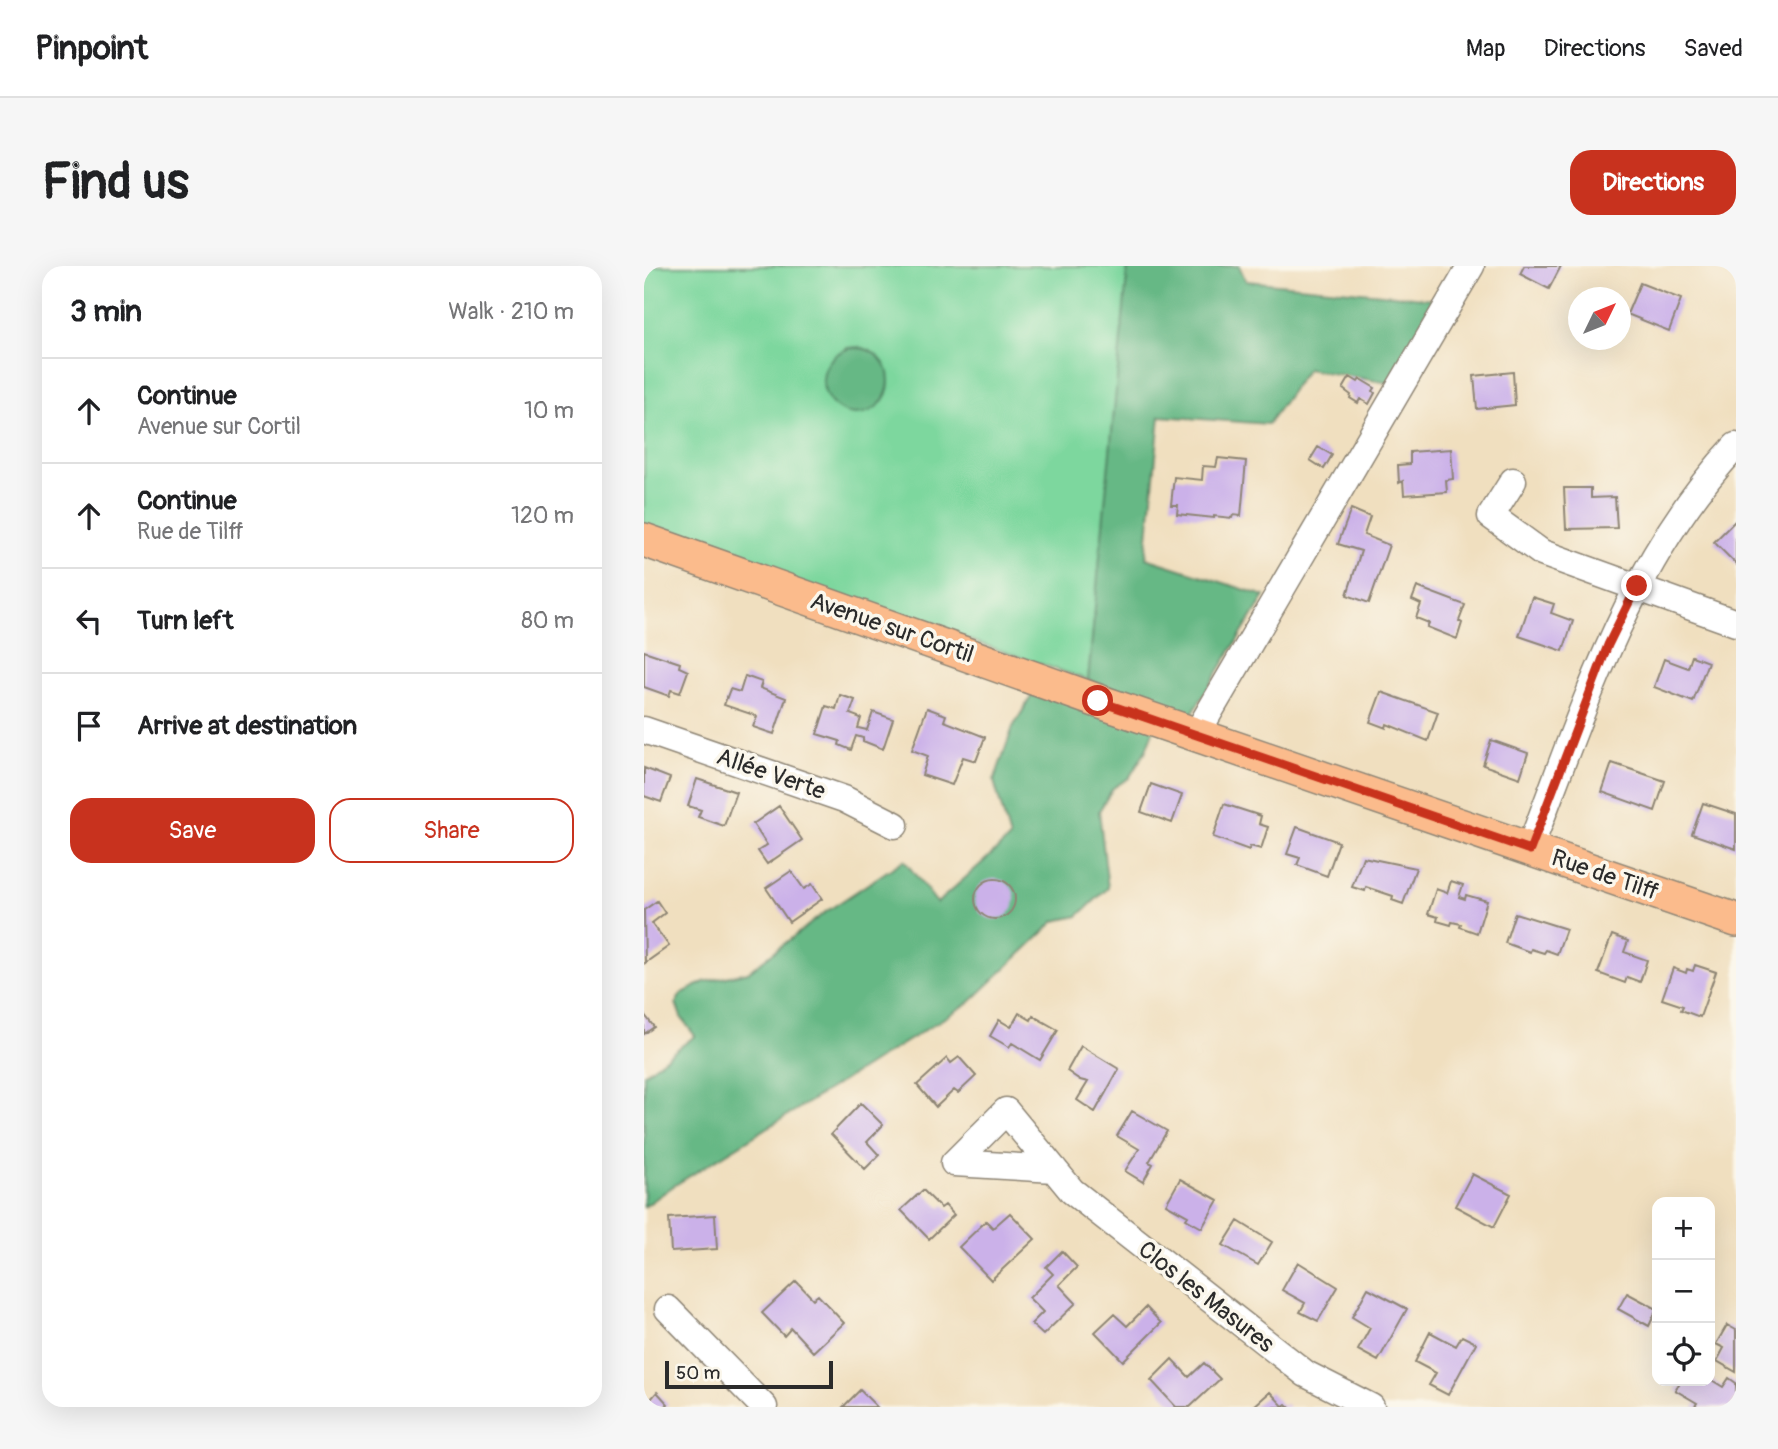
<!DOCTYPE html>
<meta charset="utf-8">
<style>
:root{--surface:#fff;--page:#f6f6f6;--text:#202124;--muted:#757577;--line:#e0e0e0;--accent:#c8321e}
body{margin:0;font-family:Pangolin,sans-serif;background:var(--page);color:var(--text)}
.controls{position:absolute;right:21px;bottom:21px;display:grid;overflow:hidden;border-radius:14px;box-shadow:0 7px 28px #0002}
.controls button{width:63px;height:63px;display:grid;place-items:center;padding:0;border:0;border-bottom:2px solid var(--line);background:var(--surface);color:var(--text);font:35px sans-serif}
.compass{position:absolute;left:924px;top:21px;width:63px;height:63px;border-radius:50%;background:var(--surface);box-shadow:0 7px 28px #0002;rotate:47deg}
.scale{position:absolute;left:21px;bottom:18px;width:168px;box-sizing:border-box;padding-left:7px;border:4px solid #2b2b2b;border-top:0;font-size:19px;line-height:24px;white-space:nowrap;color:#2b2b2b;-webkit-text-stroke:5px #fbf7ec;paint-order:stroke}
.stop{position:absolute;width:21px;height:21px;margin:-16px;border:5px solid #c8321e;border-radius:50%;background:#fff}
.stop.end{background:#c8321e;border-color:#fff;box-shadow:0 2px 7px #0008}
.list{margin:0;padding:0;list-style:none}
h2{display:flex;justify-content:space-between;align-items:center;height:91px;margin:0;padding:0 28px;font-size:30px}
h2 small{font-size:23px;font-weight:400;color:var(--muted)}
.list li{display:grid;grid-template-columns:46px 1fr auto;gap:21px;align-items:center;box-sizing:border-box;height:105px;padding:0 28px;border-top:2px solid var(--line)}
.list b{display:block;font-size:26px;white-space:nowrap}
.list p{margin:0;font-size:23px;white-space:nowrap;color:var(--muted)}
.list em{font-size:23px;font-style:normal;color:var(--muted)}
.actions{display:flex;gap:14px;padding:21px 28px}
.actions a{flex:1;padding:16px 0;border:2px solid var(--accent);border-radius:21px;text-align:center;font-size:24px;color:var(--accent)}
.actions .main{background:var(--accent);color:#fff}
.icon{flex:none;width:38px;height:38px;fill:none;stroke:currentColor;stroke-width:2;stroke-linecap:round;stroke-linejoin:round}
.map{position:relative;flex:none;width:1092px;height:1141px;overflow:hidden;border-radius:21px}
header{display:flex;align-items:center;gap:42px;box-sizing:border-box;height:98px;padding:0 35px;background:var(--surface);border-bottom:2px solid var(--line)}
header strong{font-size:33px}
nav{display:flex;gap:38px;margin-inline-start:auto;font-size:24px}
.intro{display:flex;align-items:center;justify-content:space-between;box-sizing:border-box;height:168px;padding:0 42px}
h1{margin:0;font-size:49px}
.button{padding:18px 32px;border-radius:21px;background:var(--accent);color:#fff;font-size:24px;font-weight:700}
main{display:flex;gap:42px;padding:0 42px}
aside{flex:1;background:var(--surface);border-radius:21px;box-shadow:0 7px 28px #0002}
.map>svg:first-child{display:block}
.green{fill:#7dd79e;stroke:#548164;stroke-width:2;fill-rule:evenodd}
.forest{fill:#66b885;stroke:#487258;stroke-width:2}
.building{fill:#cbb1e9}
.lines{fill:none;stroke-linecap:round;stroke-linejoin:round}
.minor-casing{stroke:#8e8575;stroke-width:29}
.major-casing{stroke:#8e8575;stroke-width:36}
.minor{stroke:#fff;stroke-width:26}
.major{stroke:#fbbb8c;stroke-width:33}
.route{stroke:#c8321e;stroke-width:9}
.labels{text-anchor:middle;dominant-baseline:central;stroke-width:7;stroke-linejoin:round;paint-order:stroke}
.street-label{font-size:24px;fill:#2b2b2b;stroke:#fbf7ec}
</style>
<header>
<strong>Pinpoint</strong>
<nav><a>Map</a><a>Directions</a><a>Saved</a></nav>
</header>
<div class="intro"><h1>Find us</h1><a class="button">Directions</a></div>
<main>
<aside>
<h2>3 min<small>Walk · 210 m</small></h2>
<ul class="list">
<li><svg class="icon" aria-label="ahead" viewBox="0 0 24 24"><path d="M12 20V5M6 11l6-6 6 6"/></svg><div><b>Continue</b><p>Avenue sur Cortil</p></div><em>10 m</em></li>
<li><svg class="icon" aria-label="ahead" viewBox="0 0 24 24"><path d="M12 20V5M6 11l6-6 6 6"/></svg><div><b>Continue</b><p>Rue de Tilff</p></div><em>120 m</em></li>
<li><svg class="icon" aria-label="left" viewBox="0 0 24 24"><path d="M17 20v-9H6M10 6l-5 5 5 5"/></svg><div><b>Turn left</b></div><em>80 m</em></li>
<li><svg class="icon" aria-label="arrive" viewBox="0 0 24 24"><path d="M6 21V4h12l-3 4 3 4H6"/></svg><div><b>Arrive at destination</b></div></li>
</ul>
<div class="actions"><a class="main">Save</a><a>Share</a></div>
</aside>
<div class="map">
<svg width="1092" height="1141" viewBox="0 0 1092 1141">
<rect width="100%" height="100%" fill="#fbf7ec"/>
<filter id="ink" filterUnits="userSpaceOnUse"><feTurbulence type="fractalNoise" baseFrequency=".0143" numOctaves="2"/><feDisplacementMap in="SourceGraphic" scale="14" xChannelSelector="R" yChannelSelector="G"/><feConvolveMatrix kernelMatrix="1 2 1 2 8 2 1 2 1" color-interpolation-filters="sRGB"/></filter>
<filter id="wash" filterUnits="userSpaceOnUse"><feTurbulence type="fractalNoise" baseFrequency=".00686" numOctaves="4" result="noise"/><feDisplacementMap in="SourceGraphic" scale="28" xChannelSelector="R" yChannelSelector="G"/><feGaussianBlur stdDeviation="1.57" result="paint"/><feColorMatrix in="noise" values="0 0 0 0 0 0 0 0 0 0 0 0 0 0 0 0 0 1.4 0 .05"/><feComposite in="paint" operator="in"/></filter>
<g filter="url(#wash)">
<rect width="100%" height="100%" fill="#f0dfbf"/>
<path class="green" d="M0,0h486l-42,414 -444,-150zM214,81l11,3 20,34 -3,11 -7,10 -33,-57z"/>
<path class="forest" d="M484,0h111l7,15 189,18 -41,85 -87,-15 -39,55 -108,-8 -14,142 119,38 -74,119 -103,-35z
M179 115a33 33 0 1 1 66 0a33 33 0 1 1-66 0Z
M390,426l121,34 -9,24 -17,28 -16,10 -14,23 9,77 -30,28 -23,5 -85,81 -298,185 -28,20v-133l51,-38 -14,-19 -5,-14 5,-9 23,-12 44,-10 76,-59 80,-53 33,43 73,-65 -16,-57 19,-54z"/>
<g id="blocks">
<path class="building" d="M880,0h37l-12,23 -29,-15z
M996,17l41,16 -12,32 -42,-17z
M869,106l2,33 -38,4 -3,-33z
M706,111l8,5 2,-3 15,9 -2,3 2,2 -6,11 -9,-5 -2,4 -8,-5 1,-3 -8,-6z
M674,181l14,8 -8,14 -14,-9z
M807,183l2,30 -7,1 1,12 -43,3 -1,-14 -4,2 -1,-18 12,-1v-12z
M574,192l28,3 -5,55 -8,-1 -1,3 -18,-2v2l-37,-4 1,-9h-7l3,-28 28,3 1,-14 13,1z
M920,222h27v10l24,-1 2,31 -51,1z
M707,243l19,8 -6,18 25,10 -20,58 -22,-8 14,-44 -23,-7z
M1092,254v44l-22,-22z
M773,321l48,18 -6,16 3,2 -5,16 -30,-12 2,-4 -13,-5 5,-14 -9,-4z
M888,331l22,7 -3,9 22,8 -10,30 -44,-15z
M0,385l36,12 -1,4 9,4 -8,22 -9,-3 -2,6 -25,-9z
M1048,390l16,6 -15,40 -39,-15 10,-28 24,9z
M101,410l17,6 -2,6 26,10 -12,36 -21,-7 4,-11 -33,-11 6,-16 10,3z
M737,426l57,20 -10,29 -41,-17 -1,4 -16,-6z
M196,429l15,5 -5,14 11,4 -3,10 9,2 6,-18 20,7 -10,30 -20,-8v-3l-7,-2 -5,14 -12,-5 1,-4 -23,-7 9,-28 10,3z
M283,442l19,7 -2,6 41,16 -9,24 -13,-4 -11,28 -30,-10 6,-19 -16,-6z
M847,474l37,13 -8,25 -37,-13z
M968,497l53,18 -10,30 -53,-19z
M0,502l26,10 -9,24 -17,-6z
M53,513l39,13 -12,34 -26,-9 3,-7 -13,-4z
M507,518l31,11 -10,28 -31,-11z
M1059,537l33,11v35l-44,-15z
M580,538l37,12 -2,8 9,3 -7,22 -11,-3 -1,4 -36,-13z
M135,540l23,34 -35,24 -9,-13 9,-6 -14,-21z
M653,561l42,15 -12,34 -30,-11 3,-7 -13,-4z
M719,591l53,11 -13,36 -11,-4 1,-4 -27,-9 -1,4 -13,-4z
M147,605l13,18 8,-5 10,15 -33,23 -23,-34z
M331 633a20 20 0 1 1 40 0a20 20 0 1 1-40 0Z
M807,615l12,4 -4,12 6,2 1,-4 21,6 -10,32 -17,-6 1,-3 -9,-2 -1,3 -14,-4 1,-4 -10,-3 8,-25 11,4z
M13,635l8,12 -13,10 17,23 -24,17 -1,-53z
M871,647l51,16 -9,25 -11,-4 -2,3 -13,-4 -1,3 -25,-9z
M968,669l16,6 -4,11 23,8 -7,22 -13,-5 -2,6 -27,-10z
M1051,699l21,7 -16,45 -19,-7 2,-4 -21,-7 11,-31 13,5 1,-4 6,2z
M375,747l12,7 2,-4 25,14 -18,30 -28,-17 -3,4 -19,-11 9,-16 12,7z
M0,748l10,13 -10,7z
M437,780l38,23 -24,43 -18,-12 11,-18 -8,-2 -13,-9z
M315,791l17,19 -18,17 -4,-3 -18,17 -19,-22 30,-27 4,5z
M217,837l22,22 -16,17 12,13 -14,14 -34,-35z
M488,845l35,20 -18,31 4,2 -10,18 -18,-11 14,-22 -22,-13z
M828,908l39,20 -17,33 -39,-21z
M536,913l38,21 -16,28 -16,-9 2,-3 -22,-12z
M279,924l18,18 4,-3 9,10 -25,24 -28,-29z
M366,947l25,26 -44,41 -32,-33 27,-26 7,7z
M71,949l2,34 -46,3 -2,-34z
M594,955l34,21 -14,23 -35,-20z
M418,985l15,16 -18,18 17,18 -33,32 -12,-11 12,-12 -14,-14 24,-24 -7,-7z
M654,996l40,25 -20,34 -18,-9 5,-9 -23,-13z
M152,1015l17,18 5,-4 26,28 -31,29 -22,-24 -7,8 -22,-23z
M724,1022l39,21 -29,52 -20,-11 12,-22 -18,-11z
M983,1027l30,16 -8,17 -31,-17z
M502,1041l15,16 -38,38 -28,-29 19,-18 13,12z
M1083,1059l9,5v42l-19,-11 7,-13 -8,-4z
M786,1066l26,14 6,-10 14,7 -28,52 -19,-10 7,-12 -21,-11z
M528,1093l17,18 15,-14 16,16 -30,28h-14l-25,-27z
M1085,1112l7,5v15l-6,9h-36l3,-4 -22,-13 6,-9 29,-2 13,8z
M216,1124l17,17h-34z
M13,1126l11,12 -3,3h-21z
M626,1126l13,14 3,-2 3,3h-36z"/>
</g>
</g>
<g filter="url(#ink)">
<use href="#blocks" fill-opacity="0" stroke="#8e8575" stroke-width="2"/>
<g class="lines">
<defs>
<path id="minor" d="M869,215l-22,35 51,37 194,70
M0,464l200,69 51,26
M553,467l274,-467
M885,584c55,-142 101,-291 207,-404
M410,903l-100,-6 52,-52 66,80 234,183 65,33
M24,1043l96,98"/>
<path id="major" d="M0,274l454,161 638,219"/>
</defs>
<use href="#minor" class="minor-casing"/>
<use href="#major" class="major-casing"/>
<use href="#minor" class="minor"/>
<use href="#major" class="major"/>
</g>
</g>
<g class="lines" filter="url(#ink)">
<path class="route" d="M454,435l432,149 78,-205 29,-59"/>
</g>
<g class="labels">
<g class="street-label">
<text transform="translate(248 362) rotate(19)">Avenue sur Cortil</text>
<text transform="translate(127 508) rotate(19)">Allée Verte</text>
<text transform="translate(961 609) rotate(19)">Rue de Tilff</text>
<text transform="translate(562 1031) rotate(38)">Clos les Masures</text>
</g>
</g>
</svg>
<div class="controls">
<button>+</button>
<button>−</button>
<button><svg class="icon" aria-label="locate" viewBox="0 0 24 24"><circle cx="12" cy="12" r="6"/><path d="M12 2v4M12 18v4M2 12h4M18 12h4"/></svg></button>
</div>
<svg class="compass" viewBox="-18 -18 36 36"><path d="M0-13l5 13h-10z" fill="#e53935"/><path d="M0 13l5-13h-10z" fill="#757577"/></svg>
<div class="scale">50 m</div>
<div class="stop" style="left:454px;top:435px"></div>
<div class="stop end" style="left:993px;top:320px"></div>
</div>
</main>
